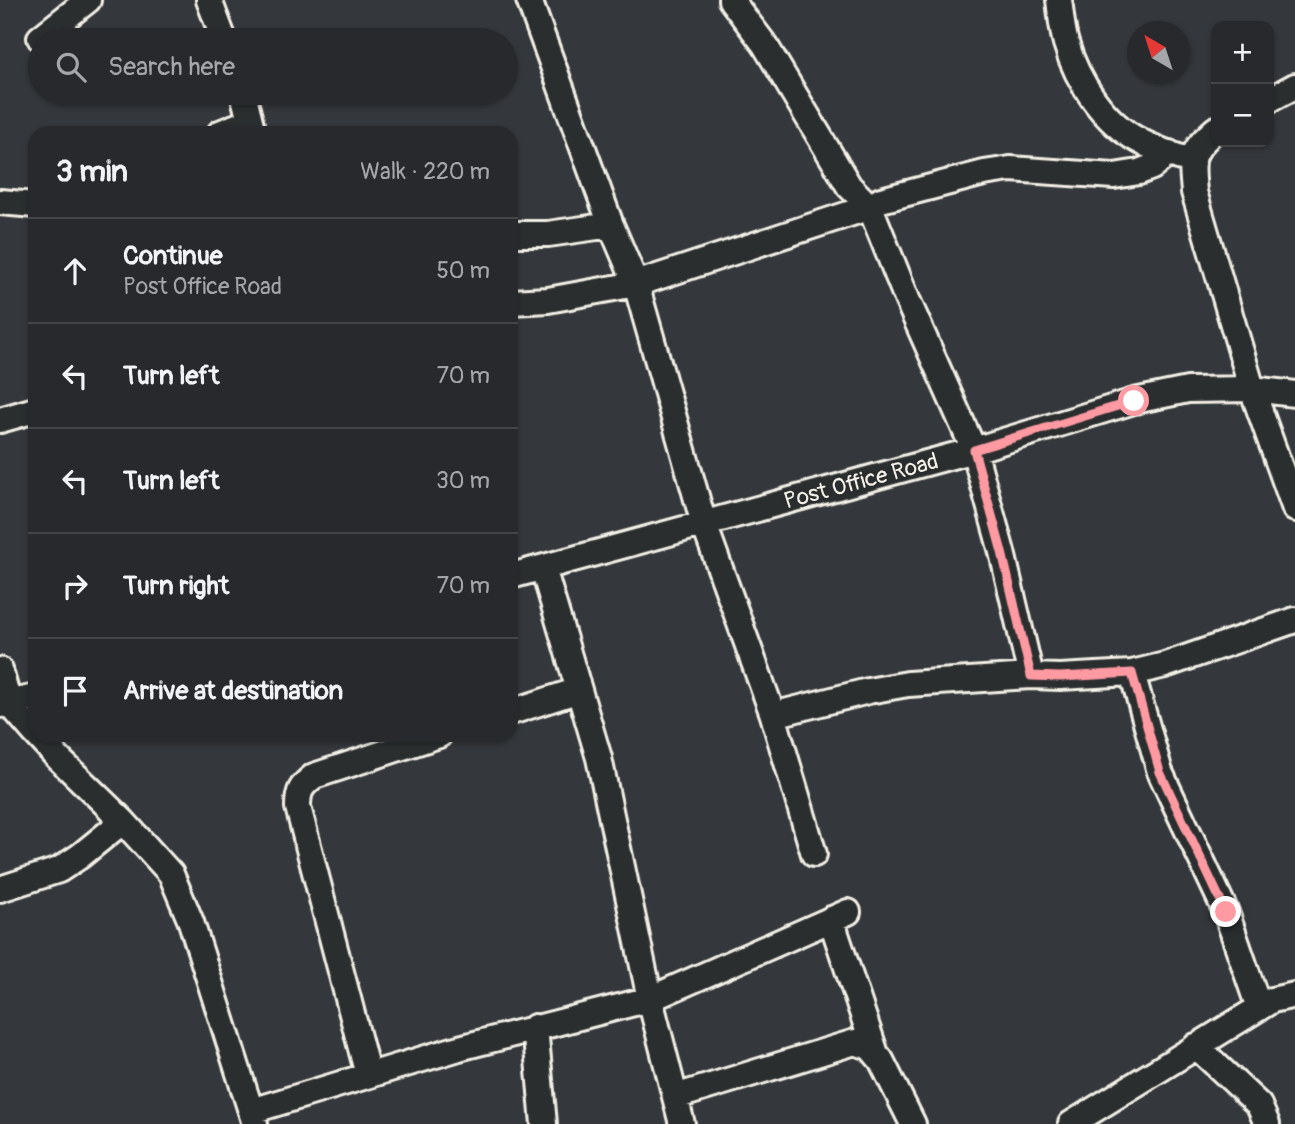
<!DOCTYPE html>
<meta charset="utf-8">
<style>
:root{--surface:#27292c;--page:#333538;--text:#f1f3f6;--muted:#a4a6a9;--line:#434548}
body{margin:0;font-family:Pangolin,sans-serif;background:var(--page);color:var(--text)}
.controls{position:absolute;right:21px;top:21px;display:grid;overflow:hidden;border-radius:14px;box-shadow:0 2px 5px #0004}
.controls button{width:63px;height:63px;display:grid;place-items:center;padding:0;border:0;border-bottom:2px solid var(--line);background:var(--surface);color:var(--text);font:35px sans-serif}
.compass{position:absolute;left:1127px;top:21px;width:63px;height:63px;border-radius:50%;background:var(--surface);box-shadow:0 2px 5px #0004;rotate:321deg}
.stop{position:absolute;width:21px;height:21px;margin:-16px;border:5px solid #ff9aa2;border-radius:50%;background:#fff}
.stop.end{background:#ff9aa2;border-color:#fff;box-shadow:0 2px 7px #0008}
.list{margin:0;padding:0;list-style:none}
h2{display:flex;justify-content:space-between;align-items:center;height:91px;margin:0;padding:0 28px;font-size:30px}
h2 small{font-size:23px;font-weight:400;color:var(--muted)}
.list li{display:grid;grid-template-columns:46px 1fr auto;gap:21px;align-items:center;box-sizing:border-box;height:105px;padding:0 28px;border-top:2px solid var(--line)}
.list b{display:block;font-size:26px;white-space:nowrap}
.list p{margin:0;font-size:23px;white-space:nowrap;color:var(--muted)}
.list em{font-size:23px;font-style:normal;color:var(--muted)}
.icon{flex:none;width:38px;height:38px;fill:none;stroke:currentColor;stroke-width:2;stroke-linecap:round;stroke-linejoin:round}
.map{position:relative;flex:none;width:1295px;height:1124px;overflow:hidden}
.search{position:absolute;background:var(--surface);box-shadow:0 2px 5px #0004;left:28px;top:28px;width:490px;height:77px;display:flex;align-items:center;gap:18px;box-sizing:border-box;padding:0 24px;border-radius:38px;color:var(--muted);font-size:26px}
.panel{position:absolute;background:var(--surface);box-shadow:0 2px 5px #0004;left:28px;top:126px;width:490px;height:616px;border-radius:21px}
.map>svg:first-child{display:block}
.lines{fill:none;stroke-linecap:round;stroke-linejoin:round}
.street-casing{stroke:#f4f1e8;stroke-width:30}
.street{stroke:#2a2d2e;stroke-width:24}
.route{stroke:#ff9aa2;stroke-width:9}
.labels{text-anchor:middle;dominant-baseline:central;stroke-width:5;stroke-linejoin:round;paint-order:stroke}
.street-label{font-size:23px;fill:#f4f1e8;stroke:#2a2d2e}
</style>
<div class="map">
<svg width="1295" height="1124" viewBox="0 0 1295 1124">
<rect width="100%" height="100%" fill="#34373b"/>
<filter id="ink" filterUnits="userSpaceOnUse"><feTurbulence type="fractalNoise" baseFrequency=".0143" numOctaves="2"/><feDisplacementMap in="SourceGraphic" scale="14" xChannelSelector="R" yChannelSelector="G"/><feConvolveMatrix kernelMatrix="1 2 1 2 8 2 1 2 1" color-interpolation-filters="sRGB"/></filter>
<g filter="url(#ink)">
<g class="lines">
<defs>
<path id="street" d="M209,0l15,40
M731,0l34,45 84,141 21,21 11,-7 103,-27 26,-4 104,7 25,-4 13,-5 17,-14
M1059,0c2,14 3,30 7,43 11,38 38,80 74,98 13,7 27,12 41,17
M40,38l48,-38
M243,93l10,40
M1269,100l26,-14
M1216,129c-27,24 -25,29 -22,63l58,197 43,120
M220,133l30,-12
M0,202l35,3
M511,234h37l63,-9
M511,302l37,-2 88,-16 -25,-59 -82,-225
M0,420l35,-10
M543,568l56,190 51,241 32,125
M511,576l463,-126 160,-49 54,-11 64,-1 43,5
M0,670l9,33 26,30
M1132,673l28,99 66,140 33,96
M0,705l35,-8
M511,712l68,-22
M773,715l95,-24 40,-7 123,-8 29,1 72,-4 33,-8 130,-45
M37,735l22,24 64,62 48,53 20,48 64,202
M814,854l-41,-139 -69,-191 -68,-240 234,-77 37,92 67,151 28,102 29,124
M0,889l59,-19 21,-14 43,-35
M831,919l45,135
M535,1027l9,97
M1196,1046l63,59 8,19
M368,1075l-70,-268c0,-16 3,-21 16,-31l125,-41
M675,1097l180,-55 15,5 11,13 32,64
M251,1111l208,-63 191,-49 198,-87
M1071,1124l201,-124 23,-5"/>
</defs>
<use href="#street" class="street-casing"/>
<use href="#street" class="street"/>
</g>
</g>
<g class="lines" filter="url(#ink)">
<path class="route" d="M1134,401l-160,49 28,102 29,124 29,1 72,-4 28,99 66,140"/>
</g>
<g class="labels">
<g class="street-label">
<text transform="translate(861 481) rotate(-15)">Post Office Road</text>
</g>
</g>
</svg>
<div class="controls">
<button>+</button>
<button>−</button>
</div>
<svg class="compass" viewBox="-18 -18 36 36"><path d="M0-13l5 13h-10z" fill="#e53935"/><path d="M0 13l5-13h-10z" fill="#a4a6a9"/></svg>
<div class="stop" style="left:1134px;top:401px"></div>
<div class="stop end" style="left:1226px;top:912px"></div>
<div class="search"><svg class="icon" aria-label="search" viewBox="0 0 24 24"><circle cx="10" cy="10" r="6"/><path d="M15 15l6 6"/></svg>Search here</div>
<section class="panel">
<h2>3 min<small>Walk · 220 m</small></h2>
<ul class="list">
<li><svg class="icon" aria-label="ahead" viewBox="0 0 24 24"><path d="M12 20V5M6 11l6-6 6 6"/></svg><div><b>Continue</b><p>Post Office Road</p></div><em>50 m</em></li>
<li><svg class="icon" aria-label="left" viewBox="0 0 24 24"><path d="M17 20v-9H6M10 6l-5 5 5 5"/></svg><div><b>Turn left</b></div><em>70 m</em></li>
<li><svg class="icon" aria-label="left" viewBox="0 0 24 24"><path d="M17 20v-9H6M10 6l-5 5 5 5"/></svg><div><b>Turn left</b></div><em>30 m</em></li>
<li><svg class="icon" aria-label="right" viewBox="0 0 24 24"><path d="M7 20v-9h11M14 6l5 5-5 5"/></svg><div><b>Turn right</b></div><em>70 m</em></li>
<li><svg class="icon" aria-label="arrive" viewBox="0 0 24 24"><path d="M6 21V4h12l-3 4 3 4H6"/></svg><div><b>Arrive at destination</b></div></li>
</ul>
</section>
</div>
